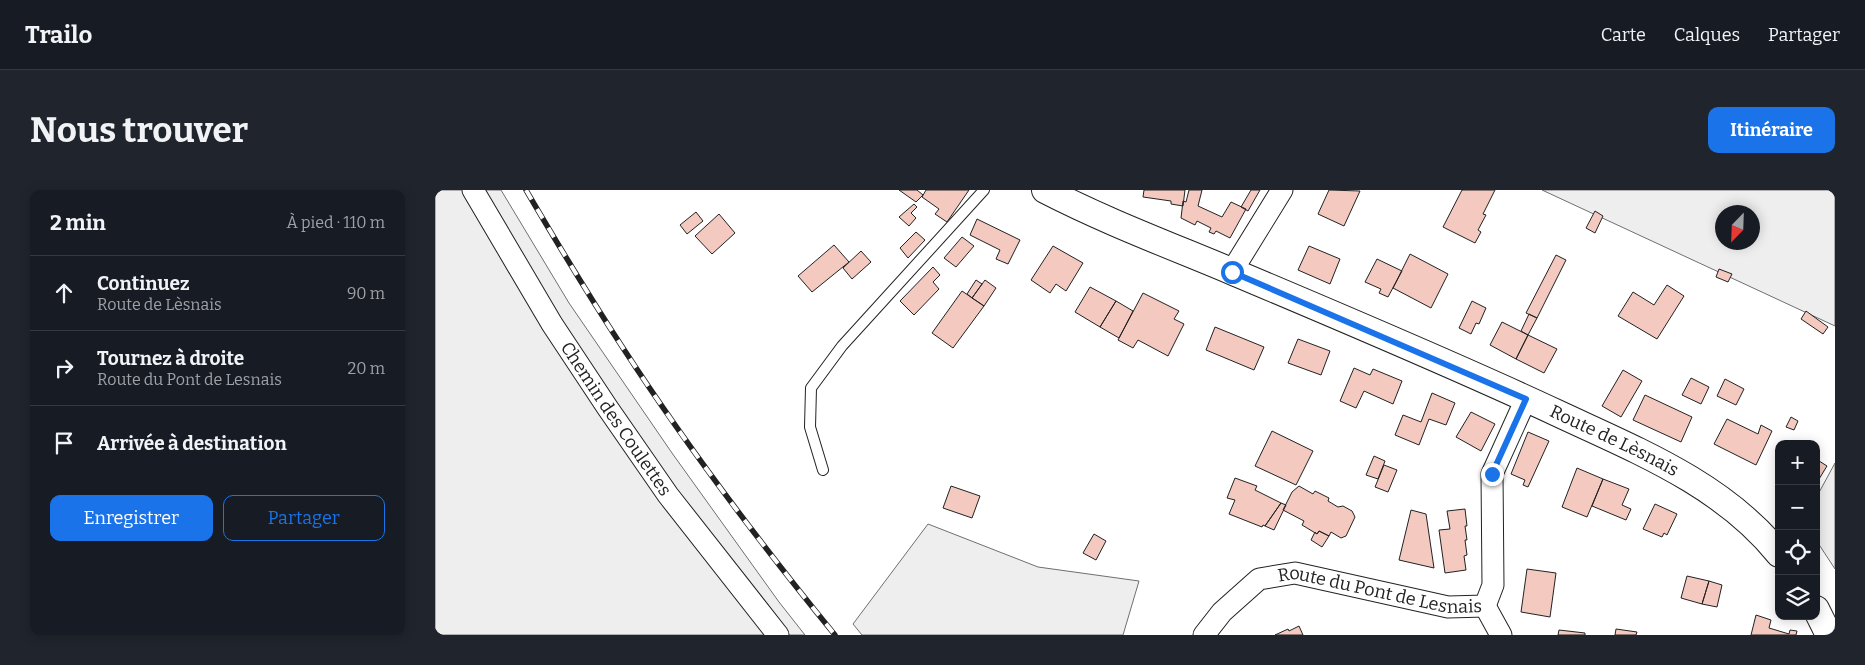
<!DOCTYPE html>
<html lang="fr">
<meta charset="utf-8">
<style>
:root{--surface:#171b24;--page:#20242c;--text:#f1f3f6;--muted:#9ea1a6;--line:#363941;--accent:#1a73e8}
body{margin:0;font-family:Bitter,serif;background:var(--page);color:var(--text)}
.controls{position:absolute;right:15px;bottom:15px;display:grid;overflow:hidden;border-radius:10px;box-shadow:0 2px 12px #0003}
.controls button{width:45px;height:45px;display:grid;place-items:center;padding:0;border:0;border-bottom:1px solid var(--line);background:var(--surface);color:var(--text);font:25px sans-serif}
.compass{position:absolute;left:1280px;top:15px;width:45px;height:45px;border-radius:50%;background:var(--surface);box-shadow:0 2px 12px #0003;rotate:203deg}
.stop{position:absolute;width:15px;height:15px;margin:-11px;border:4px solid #1a73e8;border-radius:50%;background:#fff}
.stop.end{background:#1a73e8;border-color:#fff;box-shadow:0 1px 5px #0008}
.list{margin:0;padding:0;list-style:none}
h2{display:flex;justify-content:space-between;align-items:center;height:65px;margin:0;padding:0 20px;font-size:21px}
h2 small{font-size:16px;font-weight:400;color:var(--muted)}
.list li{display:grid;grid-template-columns:32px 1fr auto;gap:15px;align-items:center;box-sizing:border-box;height:75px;padding:0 20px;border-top:1px solid var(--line)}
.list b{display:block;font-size:19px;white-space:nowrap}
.list p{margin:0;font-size:16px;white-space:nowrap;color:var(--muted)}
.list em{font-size:16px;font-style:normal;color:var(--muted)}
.actions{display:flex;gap:10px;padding:15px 20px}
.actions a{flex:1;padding:11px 0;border:1px solid var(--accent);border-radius:10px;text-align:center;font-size:18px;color:var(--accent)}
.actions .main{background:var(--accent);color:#fff}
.icon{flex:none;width:28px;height:28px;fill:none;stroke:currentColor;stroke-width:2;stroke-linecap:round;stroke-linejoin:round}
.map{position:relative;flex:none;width:1400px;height:445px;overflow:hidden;border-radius:10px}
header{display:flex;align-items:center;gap:30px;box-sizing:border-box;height:70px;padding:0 25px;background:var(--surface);border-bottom:1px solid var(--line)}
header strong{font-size:24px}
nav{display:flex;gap:28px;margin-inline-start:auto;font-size:18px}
.intro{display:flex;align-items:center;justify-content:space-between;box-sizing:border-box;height:120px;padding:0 30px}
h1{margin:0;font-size:35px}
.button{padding:12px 22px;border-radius:10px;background:var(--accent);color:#fff;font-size:18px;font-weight:700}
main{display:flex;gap:30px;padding:0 30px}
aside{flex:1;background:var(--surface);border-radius:10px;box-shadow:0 2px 12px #0003}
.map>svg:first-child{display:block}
.green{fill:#eee;stroke:#6f6f6f;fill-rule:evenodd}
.building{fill:#f3c9c0;stroke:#222}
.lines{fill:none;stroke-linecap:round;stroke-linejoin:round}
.service-casing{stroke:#222;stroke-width:12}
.minor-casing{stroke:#222;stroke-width:23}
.tertiary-casing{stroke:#222;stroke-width:28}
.service{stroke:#fff;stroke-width:10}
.minor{stroke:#fff;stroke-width:21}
.tertiary{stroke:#fff;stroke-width:26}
.rail-casing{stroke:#222;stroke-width:5.5}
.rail{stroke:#fff;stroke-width:4;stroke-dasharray:11;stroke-linecap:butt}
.route{stroke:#1a73e8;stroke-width:6}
.labels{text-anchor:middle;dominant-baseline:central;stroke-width:4;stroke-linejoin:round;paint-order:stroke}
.street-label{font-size:18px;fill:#222;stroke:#fff}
</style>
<header>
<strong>Trailo</strong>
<nav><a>Carte</a><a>Calques</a><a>Partager</a></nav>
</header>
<div class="intro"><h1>Nous trouver</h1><a class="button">Itinéraire</a></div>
<main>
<aside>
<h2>2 min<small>À pied · 110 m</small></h2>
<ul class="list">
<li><svg class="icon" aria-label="ahead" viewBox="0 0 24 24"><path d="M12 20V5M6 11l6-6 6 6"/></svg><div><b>Continuez</b><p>Route de Lèsnais</p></div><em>90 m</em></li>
<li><svg class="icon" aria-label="right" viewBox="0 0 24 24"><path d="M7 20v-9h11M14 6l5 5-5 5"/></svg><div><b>Tournez à droite</b><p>Route du Pont de Lesnais</p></div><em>20 m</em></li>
<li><svg class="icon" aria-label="arrive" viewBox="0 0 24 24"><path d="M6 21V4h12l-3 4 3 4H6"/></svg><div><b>Arrivée à destination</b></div></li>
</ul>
<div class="actions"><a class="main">Enregistrer</a><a>Partager</a></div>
</aside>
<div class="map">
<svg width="1400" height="445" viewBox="0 0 1400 445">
<rect width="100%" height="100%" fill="#fff"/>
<path class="green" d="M0,0h66l68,113 103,150 107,149 26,33h-370z
M1107,0h293v136zM1288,22h30v30h-30z
M1400,273v106l-19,-29v-42z
M493,334l110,43 101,14 -16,54h-261l-9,-11z"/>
<path class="building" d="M464,0h18l6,5 -7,7z
M491,0h43l-22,32 -12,-8 4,-5 -17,-12z
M709,0h41l-2,16 -12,-2v-3l-28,-4z
M754,0h13l-4,16 24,11 9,-15 15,7 -16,29 -14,-7 -2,3 -5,-2 2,-4 -14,-7 -2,4 -14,-7 2,-17 3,1z
M816,0h9l-12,21 -7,-4z
M894,0l31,1 -16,35 -26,-12z
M1027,0h33l-12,24 3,1 -8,15 3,2 -6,11 -32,-16z
M479,14l3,3 -6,6 5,5 -7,8 -10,-9z
M1160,21l8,5 -8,17 -9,-5z
M261,22l7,9 -16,13 -7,-9z
M284,24l16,19 -23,21 -17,-18z
M542,29l43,21 -12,24 -12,-5 4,-9 -30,-15z
M481,42l9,8 -17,18 -8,-10z
M527,47l12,9 -18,21 -12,-9z
M399,55l15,17 -37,30 -14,-16z
M618,56l30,17 -17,28 -10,-7 -6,9 -19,-13z
M874,56l31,13 -10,25 -32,-14z
M426,61l10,11 -19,17 -9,-11z
M975,64l38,20 -17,34 -38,-20z
M1121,65l10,5 -29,58 -11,-5z
M942,69l25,12 -14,26 -9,-4 2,-4 -16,-7z
M498,77l7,8 -7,7 6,7 -25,26 -14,-14z
M1284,79l13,5 -4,8 -12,-5z
M541,90l6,4 -10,14 -5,-4z
M550,90l11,8 -12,18 -12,-8z
M1232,95l17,11 -27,43 -39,-23 15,-24 21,13z
M655,97l26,14 -16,26 -25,-15z
M527,101l22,15 -31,42 -21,-15z
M708,103l36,18 -5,8 10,5 -16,32 -30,-16 -5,8 -15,-8z
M681,111l17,10 -14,27 -19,-11z
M1037,111l14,7 -7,16 -3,-1 -5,11 -12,-6z
M1371,121l22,16 -5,7 -22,-15z
M1094,124l8,4 -9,17 -7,-4z
M1067,132l26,13 -12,24 -26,-14z
M780,137l49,20 -10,23 -48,-20z
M1093,145l29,14 -13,24 -28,-14z
M863,149l32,12 -9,24 -33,-12z
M919,178l16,7 3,-6 29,12 -9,23 -29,-13 -8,17 -16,-7z
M1188,180l19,11 -21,36 -19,-11z
M1256,188l18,9 -8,17 -19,-9z
M1290,189l19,10 -8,16 -19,-9z
M997,203l23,10 -9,22 -17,-6 -10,26 -24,-10 8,-20 18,7z
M1210,205l47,22 -11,25 -48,-22z
M1036,222l24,12 -14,27 -25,-14z
M1356,227l7,4 -4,9 -8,-3z
M1292,229l31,15 3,-9 11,6 -16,34 -42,-21z
M837,241l41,20 -17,34 -41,-19z
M1093,242l21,9 -21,46 -5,-2 2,-5 -14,-6z
M939,266l11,5 -7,18 -12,-4z
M1381,269l11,7 -11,18z
M949,275l13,5 -9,22 -13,-5z
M1142,278l26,11 -16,38 -25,-10z
M800,288l22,8 -2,4 26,13 -16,23 -2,-1 -1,2 -33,-13 6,-14 -8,-2z
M1168,289l26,10 -7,16 9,4 -5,11 -34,-14z
M516,296l29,10 -8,22 -29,-10z
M864,296l14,8 2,-3 14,7 -1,3 10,6 5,-1 9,5 3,6 -9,19 -5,2 -10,-6 -2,4 -10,-5 -2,3 -15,-9 2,-4 -21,-11 9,-18z
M846,313l5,2 -12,25 -9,-4z
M1220,314l22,10 -10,21 -3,-2 -2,4 -19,-8z
M1030,319l2,17h-2l2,14h-2l2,15 -3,1 2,14 -21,3 -6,-43 11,-1 -3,-18z
M976,320l15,4 8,54 -35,-8z
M884,341l10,5 -7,11 -11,-7 4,-8 2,2z
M659,344l12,7 -10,19 -13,-7z
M1092,379l29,4 -6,44 -29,-5z
M1252,386l22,5 -7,23 -21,-6z
M1274,391l13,4 -5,22 -15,-3z
M1321,425l15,5 -2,8 20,6 1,-4 7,1 -1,4h-45z
M864,436l4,9h-28l13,-6 1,2z
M1181,439l21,3 -1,3h-21z
M1124,440l26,3v2h-27z"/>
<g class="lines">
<defs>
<path id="service" d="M388,280l-13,-43 1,-39 31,-42 142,-156"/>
<g id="minor">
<path id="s1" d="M38,0l79,134 55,83 61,88 110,140"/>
<path d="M797,81l50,-81"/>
<path d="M1050,416l16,29"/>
<path id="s2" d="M769,445l18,-23 37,-33 36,-6 153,34 37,-1 8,-21 -1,-111 34,-75"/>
</g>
<g id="tertiary">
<path id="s3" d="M610,0c60,31 124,55 186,81 109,46 219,92 326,142 79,37 166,71 222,141"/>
<path d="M1381,419l13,26"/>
</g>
</defs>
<use href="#service" class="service-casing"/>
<use href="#minor" class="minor-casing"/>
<use href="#tertiary" class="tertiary-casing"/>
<use href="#service" class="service"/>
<use href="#minor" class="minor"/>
<use href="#tertiary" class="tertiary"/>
<defs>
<path id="rail" d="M91,0c31,53 63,106 97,158 65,100 137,195 212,287"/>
</defs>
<use href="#rail" class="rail-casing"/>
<use href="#rail" class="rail"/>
</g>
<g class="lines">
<path class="route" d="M797,82l294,127 -34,75"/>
</g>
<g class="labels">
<g class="street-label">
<text stroke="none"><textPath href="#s1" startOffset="270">Chemin des Coulettes</textPath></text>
<text stroke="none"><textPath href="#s3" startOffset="622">Route de Lèsnais</textPath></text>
<text stroke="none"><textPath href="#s2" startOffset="202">Route du Pont de Lesnais</textPath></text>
</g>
</g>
</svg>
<div class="controls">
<button>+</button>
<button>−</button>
<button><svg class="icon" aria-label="locate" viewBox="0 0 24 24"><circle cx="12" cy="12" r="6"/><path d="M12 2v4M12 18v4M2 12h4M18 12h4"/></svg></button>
<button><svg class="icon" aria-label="layers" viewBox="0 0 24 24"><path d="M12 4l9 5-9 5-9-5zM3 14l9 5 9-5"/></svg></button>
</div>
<svg class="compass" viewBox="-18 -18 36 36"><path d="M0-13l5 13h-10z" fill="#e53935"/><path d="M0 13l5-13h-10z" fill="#9ea1a6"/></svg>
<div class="stop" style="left:797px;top:82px"></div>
<div class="stop end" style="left:1057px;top:284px"></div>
</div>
</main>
